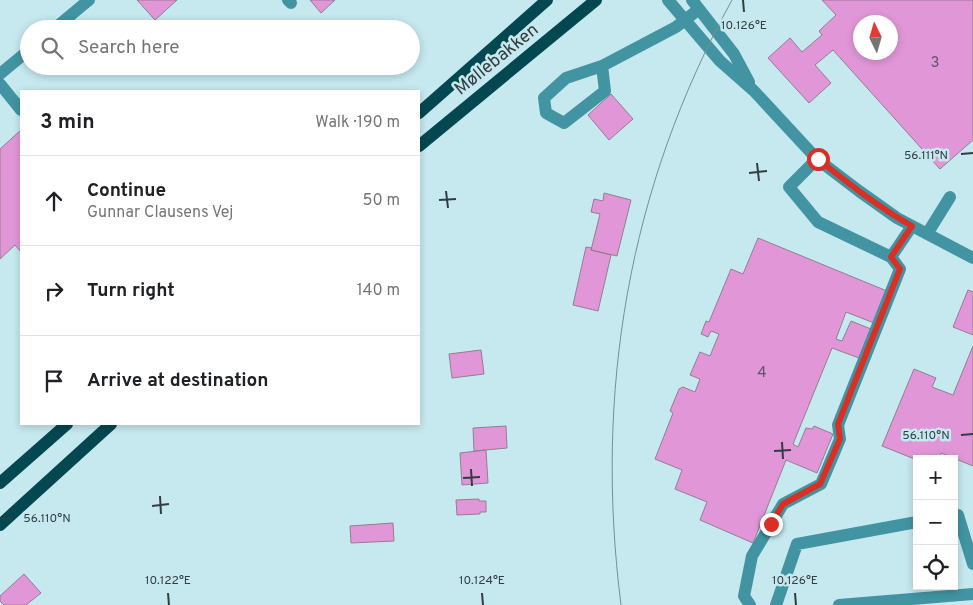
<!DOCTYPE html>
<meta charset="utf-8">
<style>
:root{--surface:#fff;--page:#f6f6f6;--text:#202124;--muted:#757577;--line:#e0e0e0}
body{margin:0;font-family:Overpass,sans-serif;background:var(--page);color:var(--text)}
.controls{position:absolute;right:15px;bottom:15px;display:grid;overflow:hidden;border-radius:0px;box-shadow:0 2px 8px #0003}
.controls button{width:45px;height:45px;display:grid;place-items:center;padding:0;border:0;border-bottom:1px solid var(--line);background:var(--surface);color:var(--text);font:25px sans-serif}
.compass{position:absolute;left:853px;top:15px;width:45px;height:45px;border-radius:50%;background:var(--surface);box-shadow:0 2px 8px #0003;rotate:355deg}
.stop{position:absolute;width:15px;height:15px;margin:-11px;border:4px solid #d93025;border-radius:50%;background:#fff}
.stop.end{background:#d93025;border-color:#fff;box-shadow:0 1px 5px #0008}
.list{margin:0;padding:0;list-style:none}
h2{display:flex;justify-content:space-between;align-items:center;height:65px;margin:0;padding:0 20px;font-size:21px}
h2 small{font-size:16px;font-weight:400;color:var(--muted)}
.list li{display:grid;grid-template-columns:32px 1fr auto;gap:15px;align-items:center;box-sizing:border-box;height:90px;padding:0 20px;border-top:1px solid var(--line)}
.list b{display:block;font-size:19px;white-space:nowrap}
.list p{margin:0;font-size:16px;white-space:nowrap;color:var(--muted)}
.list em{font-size:16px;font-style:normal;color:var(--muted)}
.icon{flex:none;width:28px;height:28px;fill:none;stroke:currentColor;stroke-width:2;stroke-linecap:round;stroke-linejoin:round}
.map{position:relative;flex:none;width:973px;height:605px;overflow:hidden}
.search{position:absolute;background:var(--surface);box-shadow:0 2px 8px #0003;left:20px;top:20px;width:400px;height:55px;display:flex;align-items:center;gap:12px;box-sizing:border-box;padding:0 18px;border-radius:28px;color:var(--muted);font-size:19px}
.panel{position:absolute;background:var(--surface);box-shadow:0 2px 8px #0003;left:20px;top:90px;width:400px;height:335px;border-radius:0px}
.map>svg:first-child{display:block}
.building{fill:#e197d7;stroke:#937e90;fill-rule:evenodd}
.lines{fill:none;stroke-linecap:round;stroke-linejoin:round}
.minor{stroke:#4294a2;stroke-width:12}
.major{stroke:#034751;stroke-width:12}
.tram{stroke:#788f93;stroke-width:1}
.route{stroke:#d93025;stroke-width:6}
.ticks{fill:none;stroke:#313e41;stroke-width:2}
.labels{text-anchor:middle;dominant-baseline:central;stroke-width:5;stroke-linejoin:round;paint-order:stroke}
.number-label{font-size:15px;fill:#5d5466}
.street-label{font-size:18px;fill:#313e41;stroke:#c6e8ef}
.ticks-label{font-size:12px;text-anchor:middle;fill:#313e41;stroke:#c6e8ef;stroke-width:5;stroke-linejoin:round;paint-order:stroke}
</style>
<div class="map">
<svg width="973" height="605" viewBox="0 0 973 605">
<rect width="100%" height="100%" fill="#c6e8ef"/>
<path class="building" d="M137,0h40l-22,20z
M310,0h25l-14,13z
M822,0h151v140l-33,29 -107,-119 -18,15 16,18 -22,20 -41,-45 22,-20 12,14 20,-17 -3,-4 17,-16zM860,22h30v30h-30z
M611,94l22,25 -24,21 -21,-25z
M21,130v122l-6,-7 -15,14v-110z
M604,193l27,7 -14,56 -26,-6 9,-36 -9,-2 3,-13 9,2z
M758,238l129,53 -13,32 -28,-11 -10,27 6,2 9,-20 20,8 -12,29 -27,-10 -39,96 5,3 8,-19 6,1 2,-3 19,8 -16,39 -31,-13 -33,83 -53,-23 7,-18 -32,-13 7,-19 -27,-11 18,-46 -3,-2 9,-22 4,-2 12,5 5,-13 -10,-4 10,-23 10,4 9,-22 -8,-3 -3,6 -7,-3 5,-13 3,1 22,-53 12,5z
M586,247l6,1 -1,2 20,5 -13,56 -25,-6z
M968,290l5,2v43l-20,-8z
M973,346v120l-32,-13 -3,6 -21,1 -35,-14 32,-77 22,9 -4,9 21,8z
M481,350l3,24 -32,4 -3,-24z
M506,426l1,22 -33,3 -1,-23z
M486,450l2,33 -26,2 -2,-32z
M479,499v2h7v11h-6v2l-23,1 -1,-15z
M393,523l1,18 -43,2 -1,-17z
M24,574l17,19 -15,12h-22l-4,-4v-5z"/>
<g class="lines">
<path class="minor" d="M288,0l3,3
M668,0l52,61 34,30 63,68 42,32 38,27 76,40
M692,0l42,54 15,28
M54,29l35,-29
M602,66l3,25 -41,32 -18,-10 -2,-15 22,-20 36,-12 74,-39 23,-18
M0,74l29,-24
M0,84l21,26
M817,159l-28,28 29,35 73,35 21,-31
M927,234l23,-37
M954,516l4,-1 15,49
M750,605l-6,-9 8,-40 31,-52 38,-20 19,-45 -2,-14 62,-156 -9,-12
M776,605l21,-61 120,-22
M839,605l134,-11"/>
<path class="major" d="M419,113l128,-113
M419,146l177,-146
M0,483l67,-59
M0,525l111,-101"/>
<path class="tram" d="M621,605c-27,-212 7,-417 111,-605"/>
</g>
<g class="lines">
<path class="route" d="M771,524l12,-20 37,-20 20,-45 -2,-15 62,-155 -9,-12 21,-31c-34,-19 -64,-43 -94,-67"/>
</g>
<path class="ticks" d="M743,0l1,12M961,154l12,-1M757,163l2,18M749,173l18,-2M446,191l2,17M439,200l17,-1M961,435l12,-1M782,442l1,17M774,451l17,-1M471,469l1,17M463,478l17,-1M160,496l1,18M152,506l17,-2M0,519l12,-1M168,593l1,12M482,593l1,12M795,593l1,12"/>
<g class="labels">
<g class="number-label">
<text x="935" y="63">3</text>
<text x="762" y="373">4</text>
</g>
<g class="street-label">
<text transform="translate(497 60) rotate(-39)">Møllebakken</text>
</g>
</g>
<g class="ticks-label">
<text x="744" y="29">10.126°E</text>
<text x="926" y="159">56.111°N</text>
<text x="926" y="439">56.110°N</text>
<text x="47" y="522">56.110°N</text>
<text x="168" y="584">10.122°E</text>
<text x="482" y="584">10.124°E</text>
<text x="795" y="584">10.126°E</text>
</g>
</svg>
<div class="controls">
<button>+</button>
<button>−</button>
<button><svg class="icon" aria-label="locate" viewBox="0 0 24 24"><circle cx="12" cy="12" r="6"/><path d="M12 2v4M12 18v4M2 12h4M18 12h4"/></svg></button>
</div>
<svg class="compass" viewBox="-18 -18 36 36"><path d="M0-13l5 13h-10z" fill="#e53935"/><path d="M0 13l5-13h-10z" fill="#757577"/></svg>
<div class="stop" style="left:818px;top:159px"></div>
<div class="stop end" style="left:771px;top:524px"></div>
<div class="search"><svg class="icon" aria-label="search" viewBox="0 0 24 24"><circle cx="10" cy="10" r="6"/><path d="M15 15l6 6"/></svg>Search here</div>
<section class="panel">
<h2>3 min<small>Walk · 190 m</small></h2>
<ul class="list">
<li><svg class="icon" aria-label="ahead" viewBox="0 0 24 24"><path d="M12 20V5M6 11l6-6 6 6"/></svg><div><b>Continue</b><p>Gunnar Clausens Vej</p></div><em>50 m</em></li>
<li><svg class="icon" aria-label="right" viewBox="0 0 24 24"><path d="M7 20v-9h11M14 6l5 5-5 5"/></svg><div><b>Turn right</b></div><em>140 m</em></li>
<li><svg class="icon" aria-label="arrive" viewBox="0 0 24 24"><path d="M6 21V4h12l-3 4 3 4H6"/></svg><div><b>Arrive at destination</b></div></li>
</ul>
</section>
</div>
